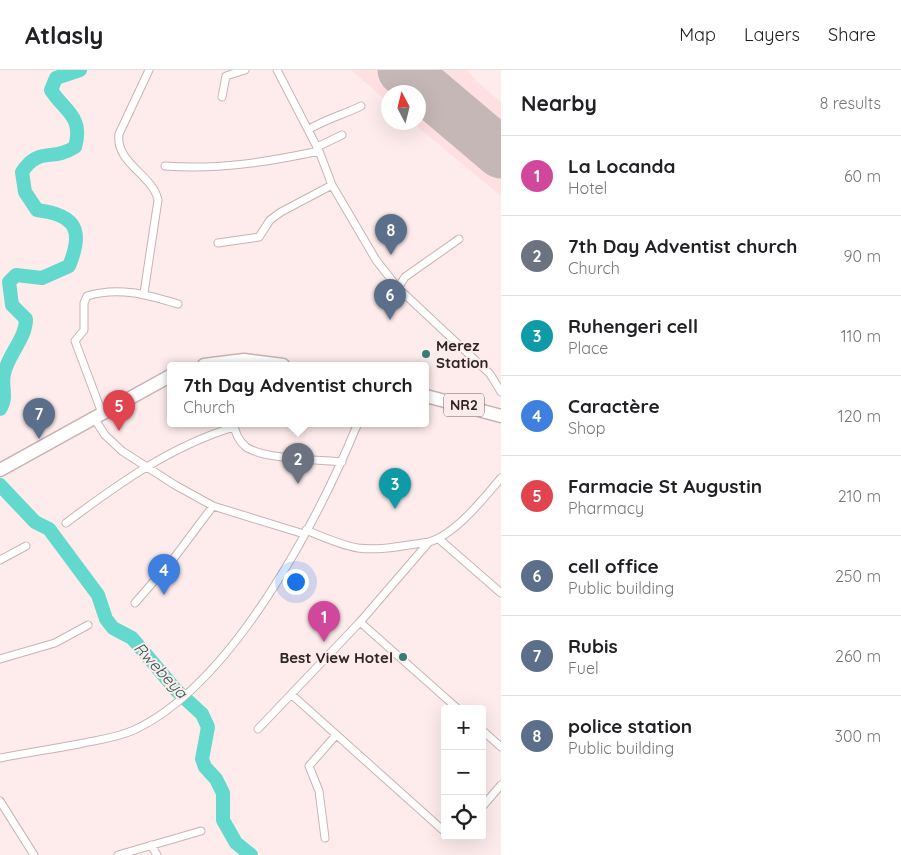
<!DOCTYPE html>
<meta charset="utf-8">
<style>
:root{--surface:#fff;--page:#f2f2f2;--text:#202124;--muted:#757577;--line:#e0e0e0;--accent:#7c3aed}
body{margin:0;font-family:Quicksand,sans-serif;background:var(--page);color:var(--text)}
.controls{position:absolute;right:15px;bottom:15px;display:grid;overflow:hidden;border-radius:5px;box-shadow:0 5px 20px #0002}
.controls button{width:45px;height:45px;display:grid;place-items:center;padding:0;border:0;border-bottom:1px solid var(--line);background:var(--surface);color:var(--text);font:25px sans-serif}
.compass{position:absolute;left:381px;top:15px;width:45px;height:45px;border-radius:50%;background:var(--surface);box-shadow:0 5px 20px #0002;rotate:353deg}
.you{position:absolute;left:295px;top:511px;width:18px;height:18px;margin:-12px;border:4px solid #fff;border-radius:50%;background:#1a73e8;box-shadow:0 0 0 8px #1a73e833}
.badge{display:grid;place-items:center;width:32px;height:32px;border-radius:50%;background:var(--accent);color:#fff;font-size:16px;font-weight:700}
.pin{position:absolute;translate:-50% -41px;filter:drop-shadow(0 1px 2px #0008)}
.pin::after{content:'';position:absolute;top:26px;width:18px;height:15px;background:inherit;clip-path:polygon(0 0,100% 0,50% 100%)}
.popup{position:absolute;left:167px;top:292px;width:262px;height:65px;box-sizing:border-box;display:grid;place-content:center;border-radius:5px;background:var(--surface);filter:drop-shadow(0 1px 4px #0005);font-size:16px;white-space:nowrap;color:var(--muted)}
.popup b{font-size:19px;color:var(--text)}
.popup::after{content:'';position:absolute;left:50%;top:100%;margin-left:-10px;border:10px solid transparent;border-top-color:var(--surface)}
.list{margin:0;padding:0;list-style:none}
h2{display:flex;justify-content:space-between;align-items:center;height:65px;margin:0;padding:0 20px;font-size:21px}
h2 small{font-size:16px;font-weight:400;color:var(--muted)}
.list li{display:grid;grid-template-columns:32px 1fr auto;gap:15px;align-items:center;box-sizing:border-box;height:80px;padding:0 20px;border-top:1px solid var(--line)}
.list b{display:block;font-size:19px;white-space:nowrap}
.list p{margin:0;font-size:16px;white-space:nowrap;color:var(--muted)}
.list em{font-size:16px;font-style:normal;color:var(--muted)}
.icon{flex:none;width:28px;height:28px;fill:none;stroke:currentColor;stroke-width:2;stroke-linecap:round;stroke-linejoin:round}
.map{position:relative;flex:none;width:501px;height:785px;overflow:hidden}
header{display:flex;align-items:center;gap:30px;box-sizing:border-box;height:70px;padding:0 25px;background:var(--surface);border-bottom:1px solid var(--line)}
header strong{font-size:24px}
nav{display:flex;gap:28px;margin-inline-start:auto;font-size:18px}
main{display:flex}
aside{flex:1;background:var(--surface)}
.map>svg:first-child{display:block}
.built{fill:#ffe0e0}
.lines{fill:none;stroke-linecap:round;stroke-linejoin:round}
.river{stroke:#63d8cc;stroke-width:14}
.runway{stroke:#c6b7b7;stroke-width:51}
.street-casing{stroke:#c8b3b3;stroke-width:9}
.highway-casing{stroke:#c8b3b3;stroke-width:15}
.street{stroke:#fff;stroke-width:7}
.highway{stroke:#fff;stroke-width:12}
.poi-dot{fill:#367d75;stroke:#feecec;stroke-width:2}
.labels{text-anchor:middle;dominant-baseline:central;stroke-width:4;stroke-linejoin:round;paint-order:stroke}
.shield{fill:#feecec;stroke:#6c6161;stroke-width:1}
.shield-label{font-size:14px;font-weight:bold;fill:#2e2525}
.poi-label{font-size:15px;font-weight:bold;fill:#2e2525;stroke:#feecec;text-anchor:start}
.water-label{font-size:16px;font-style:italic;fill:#285b55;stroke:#feecec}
</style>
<header>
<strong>Atlasly</strong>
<nav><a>Map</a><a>Layers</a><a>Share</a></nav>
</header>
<main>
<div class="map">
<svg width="501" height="785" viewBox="0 0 501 785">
<rect width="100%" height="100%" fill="#feecec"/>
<path class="built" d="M351,0h117l9,12 24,20v94l-88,-73 5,-1v-30h-30v10z"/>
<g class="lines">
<path class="river" d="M0,339c8,-12 1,-22 4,-35 4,-20 22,-35 22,-55l-14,-14 -3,-23 7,-7 26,3 27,-12c15,-36 7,-51 -32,-56l-12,-18 -3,-20c17,-26 30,-10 53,-25 9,-31 -11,-36 -24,-57l5,-12 24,-8
M0,415l35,37 14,7 49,66 8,24 7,9 19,10 44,52 26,24 6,13 -6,32 3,8 11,12 7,14v27l13,23 15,12"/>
<path class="runway" d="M403,0l98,83"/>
<defs>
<path id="street" d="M277,0l42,81 13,34 44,75 22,28 7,-11 54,-38
M222,27l4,-21 19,-6
M308,60c17,-11 35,-15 53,-24
M317,77l25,-12
M165,96c53,4 103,-4 154,-15
M218,173l41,-6 11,-17 11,-8 51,-27
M398,218l92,86 11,18
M144,223l14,-93c-5,-25 -43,-37 -39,-66l30,-64
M102,343l-27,-72 9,-11v-27l3,-7c32,-10 61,-1 91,8
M94,348l11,17 17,16 53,34 38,21 91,28
M234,354c1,9 5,17 12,23 17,12 75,13 96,15
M66,453c52,-39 105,-77 168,-96
M306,460c17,7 34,15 52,18 23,3 48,-3 71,-6
M439,469l62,54
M0,490l26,-14
M135,533l39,-45 39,-52
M360,552l98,87
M0,589l55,-16 33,-18
M292,625l153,137
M258,659l102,-107 69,-80c26,-7 55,-44 72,-64
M482,660l19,17
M0,688c26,-5 52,-9 79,-14 18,-4 37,-6 55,-14 99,-46 184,-210 224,-307
M0,731l34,54
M482,737l19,-22
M325,768l-6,-47 -10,-25 27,-31
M151,775l6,10
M118,785l83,-24"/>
<path id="highway" d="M204,295l40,-5 39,5
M426,326l75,20
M0,400l170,-94"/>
</defs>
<use href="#street" class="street-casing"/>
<use href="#highway" class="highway-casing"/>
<use href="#street" class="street"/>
<use href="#highway" class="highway"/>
</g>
<g class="poi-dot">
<circle cx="426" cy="284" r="5"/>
<circle cx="403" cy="587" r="5"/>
</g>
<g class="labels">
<rect class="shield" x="444" y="323.5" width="40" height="23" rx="4"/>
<g class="shield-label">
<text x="464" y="335">NR2</text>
</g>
<g class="poi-label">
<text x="436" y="275">Merez<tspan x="436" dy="17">Station</tspan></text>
<text x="393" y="587" text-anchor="end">Best View Hotel</text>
</g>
<g class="water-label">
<text transform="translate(161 600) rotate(47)">Rwebeya</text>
</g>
</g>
</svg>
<div class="controls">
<button>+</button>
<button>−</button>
<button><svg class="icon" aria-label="locate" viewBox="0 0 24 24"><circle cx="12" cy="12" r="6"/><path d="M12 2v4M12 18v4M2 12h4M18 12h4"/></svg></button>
</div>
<svg class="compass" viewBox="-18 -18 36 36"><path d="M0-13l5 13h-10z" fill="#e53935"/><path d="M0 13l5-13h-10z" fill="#757577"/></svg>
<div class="you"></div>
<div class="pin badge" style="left:324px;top:572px;background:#d1479c">1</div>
<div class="pin badge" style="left:298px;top:414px;background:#6b7280">2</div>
<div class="popup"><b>7th Day Adventist church</b>Church</div>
<div class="pin badge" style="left:395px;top:439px;background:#0f9aa8">3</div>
<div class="pin badge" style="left:164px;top:525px;background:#3f7fe0">4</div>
<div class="pin badge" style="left:119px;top:361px;background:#e0444e">5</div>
<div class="pin badge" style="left:390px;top:250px;background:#5c6f8a">6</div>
<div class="pin badge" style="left:39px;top:369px;background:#5c6f8a">7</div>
<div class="pin badge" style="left:391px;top:185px;background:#5c6f8a">8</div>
</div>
<aside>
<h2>Nearby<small>8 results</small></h2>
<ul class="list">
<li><span class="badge" style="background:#d1479c">1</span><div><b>La Locanda</b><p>Hotel</p></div><em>60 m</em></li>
<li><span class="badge" style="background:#6b7280">2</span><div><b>7th Day Adventist church</b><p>Church</p></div><em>90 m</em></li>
<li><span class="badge" style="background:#0f9aa8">3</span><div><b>Ruhengeri cell</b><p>Place</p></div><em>110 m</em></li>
<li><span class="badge" style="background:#3f7fe0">4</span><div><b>Caractère</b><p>Shop</p></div><em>120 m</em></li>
<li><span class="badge" style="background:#e0444e">5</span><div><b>Farmacie St Augustin</b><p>Pharmacy</p></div><em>210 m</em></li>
<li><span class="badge" style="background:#5c6f8a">6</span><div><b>cell office</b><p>Public building</p></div><em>250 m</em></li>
<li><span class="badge" style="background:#5c6f8a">7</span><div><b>Rubis</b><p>Fuel</p></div><em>260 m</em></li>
<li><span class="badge" style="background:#5c6f8a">8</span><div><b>police station</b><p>Public building</p></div><em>300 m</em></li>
</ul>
</aside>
</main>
